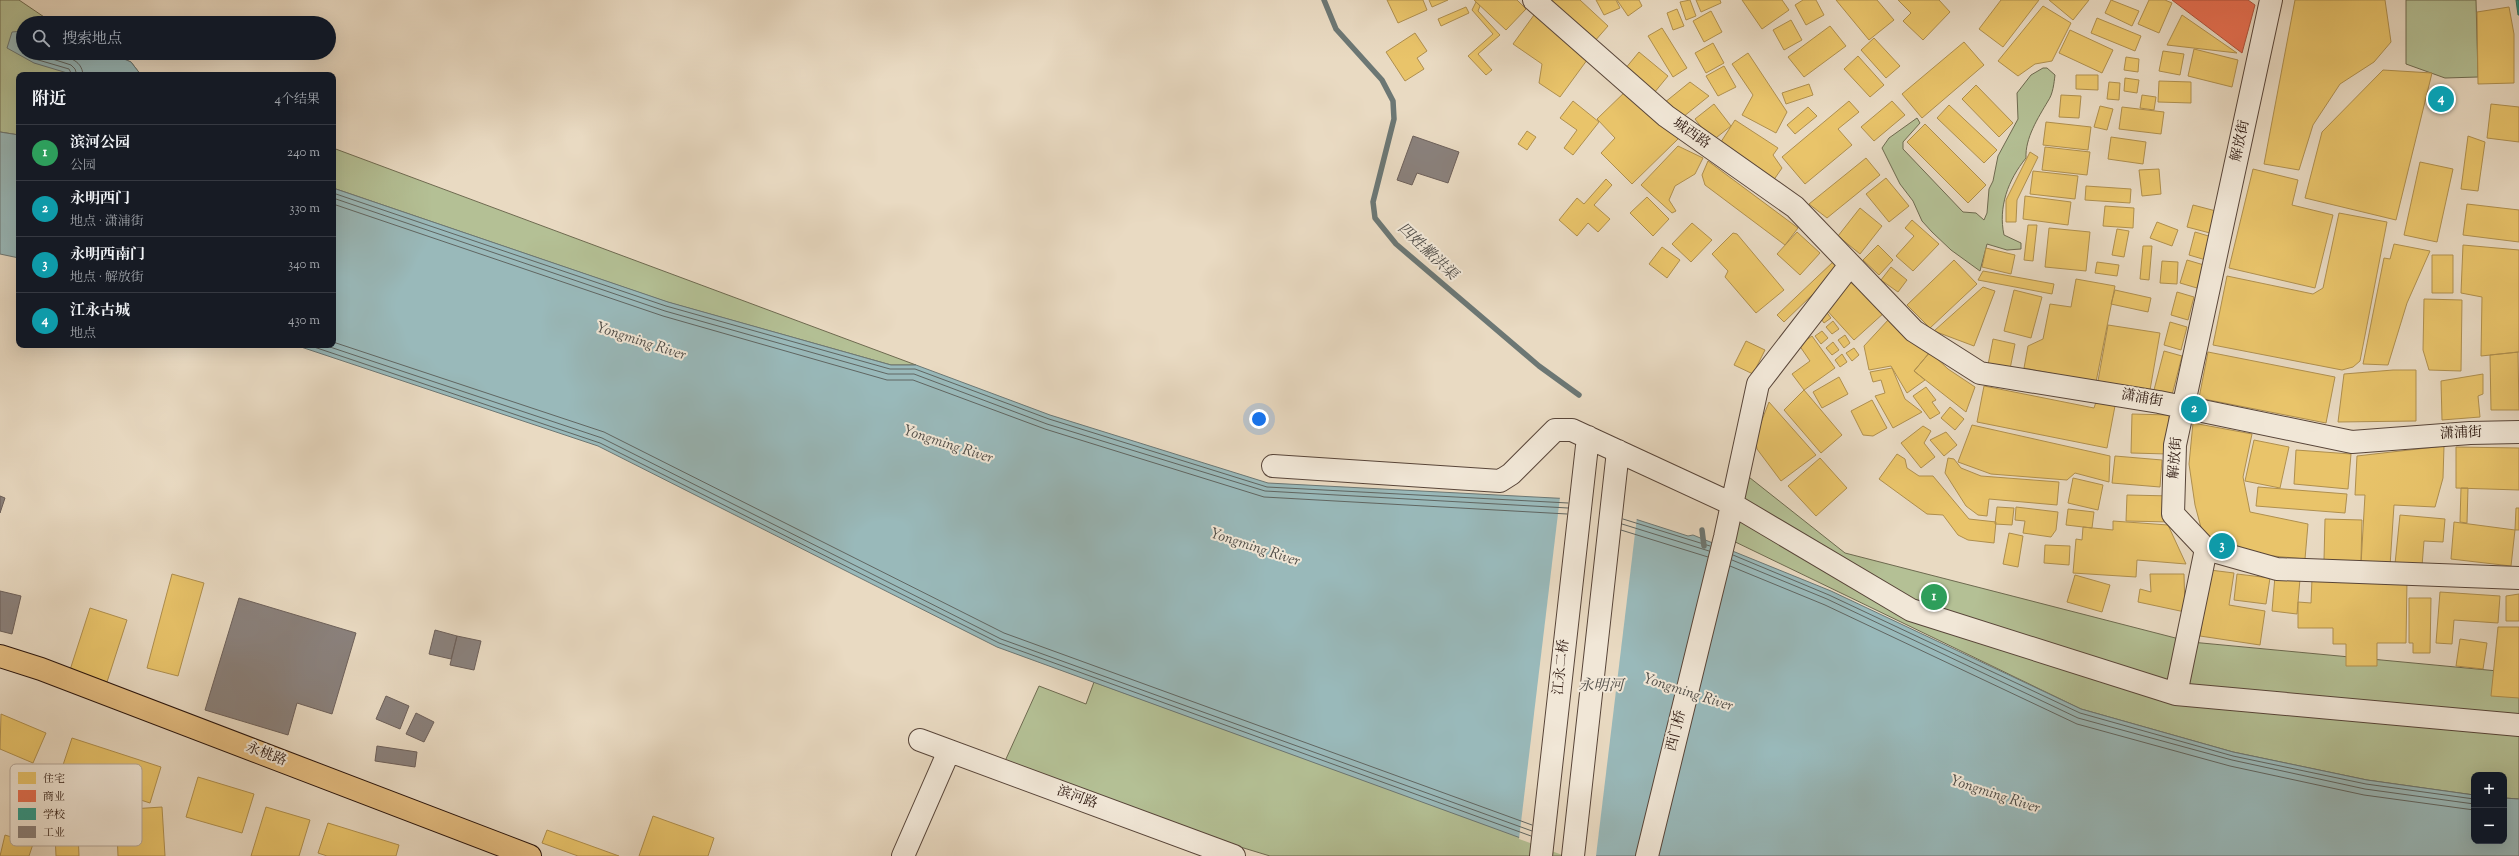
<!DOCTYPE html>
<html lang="zh">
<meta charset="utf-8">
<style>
:root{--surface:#171b24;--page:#242831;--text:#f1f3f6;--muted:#9ea1a6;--line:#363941;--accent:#c59692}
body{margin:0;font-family:"Sorts Mill Goudy","Noto Serif SC",serif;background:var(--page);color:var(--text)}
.controls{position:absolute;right:12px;bottom:12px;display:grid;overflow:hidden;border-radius:8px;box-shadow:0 4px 16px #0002}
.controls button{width:36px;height:36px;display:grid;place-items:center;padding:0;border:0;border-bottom:1px solid var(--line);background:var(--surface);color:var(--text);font:20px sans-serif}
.you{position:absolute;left:1259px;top:419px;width:14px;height:14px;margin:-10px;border:3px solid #fff;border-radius:50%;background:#1a73e8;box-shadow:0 0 0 6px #1a73e833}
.badge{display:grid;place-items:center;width:26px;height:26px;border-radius:50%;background:var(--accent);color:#fff;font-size:13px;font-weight:700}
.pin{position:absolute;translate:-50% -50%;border:2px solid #fff;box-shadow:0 1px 4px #0006}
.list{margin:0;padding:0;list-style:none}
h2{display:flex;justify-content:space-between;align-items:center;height:52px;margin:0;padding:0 16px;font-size:17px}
h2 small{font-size:13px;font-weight:400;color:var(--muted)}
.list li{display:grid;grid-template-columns:26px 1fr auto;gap:12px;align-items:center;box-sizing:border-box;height:56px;padding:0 16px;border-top:1px solid var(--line)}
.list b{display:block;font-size:15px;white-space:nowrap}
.list p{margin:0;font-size:13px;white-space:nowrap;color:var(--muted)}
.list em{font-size:13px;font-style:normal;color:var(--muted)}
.icon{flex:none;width:22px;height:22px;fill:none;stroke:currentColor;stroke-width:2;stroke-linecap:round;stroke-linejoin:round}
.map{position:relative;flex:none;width:2519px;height:856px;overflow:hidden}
.search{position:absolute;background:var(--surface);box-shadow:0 4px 16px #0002;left:16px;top:16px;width:320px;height:44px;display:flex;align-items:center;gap:10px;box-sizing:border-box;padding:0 14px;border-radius:22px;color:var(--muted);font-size:15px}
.panel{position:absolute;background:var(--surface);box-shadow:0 4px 16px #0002;left:16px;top:72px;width:320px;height:276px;border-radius:8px}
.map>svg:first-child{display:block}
.green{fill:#b4c095;stroke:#6e6a50}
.water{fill:#99b9ba;stroke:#6c7774}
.pier{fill:#e9dac2}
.homes{fill:#e9c46a;stroke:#af8f4e}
.shops{fill:#e76f51;stroke:#ae533c}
.schools{fill:#2a9d8f;stroke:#297467}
.industry{fill:#8a817c;stroke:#6d605a}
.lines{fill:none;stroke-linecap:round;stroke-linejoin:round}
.shore{stroke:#606662;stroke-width:1}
.stream{stroke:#6c7774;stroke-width:5.5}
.minor-casing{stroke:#584539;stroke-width:24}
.major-casing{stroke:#28130b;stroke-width:24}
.minor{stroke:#f1e7d7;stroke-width:22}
.major{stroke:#e4bd81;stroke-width:22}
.labels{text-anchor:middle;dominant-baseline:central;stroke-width:4;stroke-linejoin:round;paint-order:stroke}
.street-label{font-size:14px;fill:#28130b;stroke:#f1e7d7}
.water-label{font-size:15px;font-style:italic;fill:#504d48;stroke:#f1e7d7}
.key{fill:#f1e7d7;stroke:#b5a79a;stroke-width:1}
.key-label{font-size:11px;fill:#28130b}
</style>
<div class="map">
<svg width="2519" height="856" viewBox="0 0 2519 856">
<rect width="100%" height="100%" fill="#e9dac2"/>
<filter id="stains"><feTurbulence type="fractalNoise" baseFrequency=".005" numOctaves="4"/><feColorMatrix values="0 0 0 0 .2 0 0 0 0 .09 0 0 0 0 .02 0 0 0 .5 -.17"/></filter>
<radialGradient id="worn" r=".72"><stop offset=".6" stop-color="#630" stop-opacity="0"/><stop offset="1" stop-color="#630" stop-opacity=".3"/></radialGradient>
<path class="green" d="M0,0h19l34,23h-30v30h87l21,9 10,13h-122v60l-19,-3z
M2406,0h70l2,77 -33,1 -39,-14z
M2043,68h4l8,7c-1,8 -2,19 -7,26 -10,17 -23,37 -22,57 -18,22 -28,49 -22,77l17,8v6l-14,1 -20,-6 -7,27 -29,-21 -19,-18 -10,-11 -9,-20 -13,-17 -18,-36 7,-10 28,-20 3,5 -17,19v7l60,63 13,1 8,7 3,-7 2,-24 4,-8 5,-25 20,-37 -1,-26 14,-18z
M333,148l583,217h-25l-224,-63 -334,-114z
M1740,470l105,83 346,89 328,31v126l-15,-1v-23h-30v20l-107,-15 -134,-28 -152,-43 -356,-172z
M1094,682l458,166 18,8h-300l-201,-61 -68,-25 38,-84 47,18z"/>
<path class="water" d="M23,31v22h87l21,9 10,13h-67l-40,-12 -27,-15 5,-16z
M0,132l19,3v123l-19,-4z
M333,188l335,114 223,63h25l134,50 218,68 305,16 115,37 5,-1 138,56 250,118 152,43 134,28 107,15v46h30v-43l15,1v57h-949l-573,-209 -399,-201 -303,-101h38z"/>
<path class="pier" d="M1560,497l14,1 63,19 -41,339h-31l-46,-17z"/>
<path class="homes" d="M1387,0h36l4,10 -29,13z
M1429,0h19l-16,7z
M1474,0h43l9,9 -20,21z
M1546,0h34l28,26 -14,16z
M1596,0h20l4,8 -16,7z
M1617,0h22l3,6 -14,10z
M1690,0l6,16 -10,4 -6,-18z
M1696,0h24l1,3 -20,9z
M1742,0h40l7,10 -27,19z
M1803,0h13l8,15 -18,10 -11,-20z
M1836,0h41l17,20 -25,20z
M1898,0h41l11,12 -27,28 -20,-19 8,-8z
M2001,0h38l-36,47 -24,-18z
M2049,0h40l-16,20z
M2111,0l28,11 -7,15 -27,-13z
M2149,0h16l7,3 -13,30 -21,-9z
M2295,0h90l6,42 -17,20 -34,22 -27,41 -14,45 -35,-6z
M1476,2l4,4 -2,5 22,24 -22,19 14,16 -6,5 -18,-19 25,-22 -21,-24z
M2043,6l28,17 -19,38 -17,3 -17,12 -20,-15z
M1466,7l3,6 -28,13 -3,-7z
M2509,7l5,27v49l-36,1 -1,-72z
M1677,9l7,17 -11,4 -6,-17z
M1711,11l11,21 -18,10 -11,-21z
M1534,15l56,41 -30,41 -21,-14 3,-19 -29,-20z
M2182,15l55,38 -70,-8z
M2097,18l44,18 -6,15 -44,-18z
M1791,20l11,20 -18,10 -11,-20z
M1830,26l16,20 -42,31 -16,-20z
M1662,28l25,40 -14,9 -25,-41z
M2070,30l43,20 -11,23 -43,-20z
M1415,33l12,18 -10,7 7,11 -19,12 -19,-29z
M1874,38l26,28 -14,12 -25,-28z
M1964,42l20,23 -62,53 -20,-24z
M1713,43l11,20 -18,10 -11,-20z
M2194,49l44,11 -6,27 -44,-11z
M2163,51l21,3 -4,21 -21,-4z
M1639,52l29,24 -14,17 -29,-24z
M1748,53l39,59 -11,21 -34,-18 11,-20 -21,-31z
M1858,56l26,29 -14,12 -26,-28z
M2126,57l13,2 -1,13 -14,-2z
M1724,66l12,21 -18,9 -12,-20z
M2383,70l49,3 -36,147 -91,-22 17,-66z
M2076,75h22v15l-22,-1z
M2125,78l14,2 -2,13 -13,-2z
M2159,81l32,1v21l-33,-1z
M1690,82l19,14 -31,25 -14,-18z
M2109,82l11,1 -1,17 -12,-1z
M1809,84l4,11 -27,9 -4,-11z
M1976,85l37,38 -14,14 -37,-38z
M1629,88l50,50 -47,46 -31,-31 14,-15 -18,-19z
M2061,95l20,1 -2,22 -20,-1z
M2142,95l14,2 -2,13 -14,-2z
M1573,101l26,21 -26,33 -9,-7 13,-18 -17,-12z
M1849,101l10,11 -21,17 14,16 -47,39 -23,-27z
M1892,101l13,14 -31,26 -13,-14z
M1714,104l17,22 -19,15 -17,-22z
M2491,104l28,3v35l-32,-4z
M1949,105l48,45 -13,13 -47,-45z
M2100,106l13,3 -6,21 -13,-3z
M1808,107l9,9 -22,18 -8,-9z
M2122,107l42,5 -3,22 -42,-5z
M1735,120l43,28 -5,7 9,13 -9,13 -54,-36z
M2046,122l45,5 -3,23 -45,-5z
M1925,124l61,61 -18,18 -61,-61z
M1527,131l9,6 -9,13 -9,-6z
M2468,136l17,6 -7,49 -17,-2z
M2111,137l35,5 -3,22 -35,-5z
M1678,146l25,12 -8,16 -20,12 -6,14 7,11 -4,2 -31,-28z
M2045,147l45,5 -3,23 -45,-5z
M2030,152l8,5 -21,43 -1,22h-10v-22z
M1866,158l14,17 -53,43 -18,-14z
M1708,161l90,67 -13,17 -80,-60 -3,-10z
M2420,162l33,7 -16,73 -33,-7z
M2159,169l2,25 -19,2 -3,-26z
M2253,169l45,11 -6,25 41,10 -18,73 -86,-20z
M2033,171l45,5 -3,23 -45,-5z
M1886,178l23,28 -20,16 -23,-28z
M1606,179l6,6 -18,20 16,14 -12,13 -10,-9 -11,13 -18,-16 18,-22 7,6z
M2086,186l45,3 -1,14 -45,-3z
M2025,196l46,6 -3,23 -45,-6z
M1647,197l22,22 -16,17 -23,-23z
M2467,204l52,6v32l-56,-7z
M2193,205l23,6 -6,22 -23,-6z
M2105,206l29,2 -1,20 -30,-2z
M1860,208l22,18 -22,28 -22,-18z
M2339,213l48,9 -27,139 -7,6 -11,3 -129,-25 14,-69 86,18 10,-6z
M1912,220l27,24 -26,27 -17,-15 18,-20 -9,-8z
M2157,222l21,8 -6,16 -22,-8z
M1692,223l20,17 -21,22 -19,-18z
M2028,225h9l-4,36 -9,-1z
M2049,228l41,4 -4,39 -41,-4z
M2117,229l12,2 -5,26 -12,-2z
M1797,232l23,21 -20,22 -23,-21z
M2195,232l17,5 -6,23 -17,-5z
M1733,233l4,1 47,56 -28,23 -31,-36 3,-6 -16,-17z
M2394,244l36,7 -23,52 -19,62 -25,-1 21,-106 6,1z
M1878,245l15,15 -14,15 -16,-15z
M2463,245l56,5v102l-38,4 1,-59 -21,-4z
M2143,246h9l-3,34 -9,-1z
M1662,247l18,13 -13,18 -18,-14z
M1986,248l29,7 -4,19 -29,-7z
M2432,255h21v38h-21z
M1954,260l23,24 -47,44 -23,-23z
M2187,260l17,5 -7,23 -17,-5z
M1834,261l6,7 -56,54 -7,-7z
M2162,261l16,1 -1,22 -17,-1z
M2097,262l22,3 -2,11 -22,-3z
M1891,267l16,13 -9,12 -17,-12z
M1983,271l71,13 -2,10 -74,-14z
M2076,279l39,7 -19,96 -72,-14 4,-22 15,-7 7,-35 21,3z
M1848,280l37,32 -31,28 -31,-34z
M1983,287l12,4 -21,55 -40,-15z
M2014,290l28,7 -11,41 -27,-7z
M2115,290l36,8 -3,14 -37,-8z
M2177,292l17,5 -6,23 -17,-5z
M2424,299l38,1 -1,71 -32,-1 -6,-20z
M1825,310l6,8 -7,5 -5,-7z
M1889,319l41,33 -16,19 11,9 -18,13 -16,-27 -22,4 -5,-24z
M1833,321l6,8 -7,5 -6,-7z
M2170,322l17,5 -6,23 -17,-5z
M2108,325l52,8 -10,57 -52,-9z
M1822,331l6,7 -7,6 -6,-8z
M1845,335l5,8 -6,5 -6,-8z
M1812,336l23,32 -31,22 -12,-16 18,-13 -11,-16z
M1993,339l22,5 -5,25 -22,-4z
M1746,341l19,9 -12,24 -19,-9z
M1833,342l6,8 -7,5 -6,-7z
M1854,348l5,7 -7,6 -6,-8z
M2164,351l18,5 -10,39 -18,-5z
M1930,352l18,17 27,18 -9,25 -52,-41z
M2208,352l127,25 -9,46 -127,-25z
M2518,352l1,58h-28l-1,-55z
M1842,354l5,8 -7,5 -5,-7z
M1892,368l13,31 17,13 -29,16 -18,-32 10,-3 -4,-13 -8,2 -3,-10z
M2393,370h23v51l-78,1 6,-48z
M2483,374v20l-5,2 2,21 -38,3 -1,-39z
M1839,377l9,17 -26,14 -9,-16z
M1984,386l110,22 2,-6 19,4 -8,42 -130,-26z
M1926,387l10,13 -4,2 8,11 -10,6 -17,-23z
M1804,390l38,45 -21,18 -37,-43z
M1872,400l15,28 -14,8 -10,-1 -12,-24z
M1769,402l47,53 -35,26 -24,-32 -2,-11z
M1950,407l14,12 -9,11 -14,-12z
M2132,414l37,1 -1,39 -37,-1z
M2193,423l59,11 -9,43 7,35 58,12 -3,35 -74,-7 -28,-17 -8,-30 -6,-41z
M1972,425l138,31 -1,26 -34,-9 -8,7 -76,-6 -33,-12z
M1923,426l8,5 -7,12 11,14 -14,11 -20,-25z
M1946,432l11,13 -13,11 -14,-16z
M2254,440l35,7 -9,41 -35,-7z
M2444,446l-1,32 -8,29 -41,-2 -4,61 -29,-2 4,-69h-10l2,-39z
M2456,447l63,1v42l-63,-2z
M2296,450l55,4 -3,35 -54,-5z
M1897,454l8,5 2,9 12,8h14l36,43 27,3 -2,21 -26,-3 -10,-5 -15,-20 -16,-1 -48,-35z
M2115,456l47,4 -2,27 -48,-4z
M1820,458l27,30 -31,28 -28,-30z
M1948,458l6,1 7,9 20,8 78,6 -2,23 -68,-6 -2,17 -9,-1 -12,-9 -21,-33z
M2073,478l30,7 -5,25 -30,-7z
M2258,487l89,7 -2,19 -89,-7z
M2461,488h7l-1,35 -7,-1z
M2127,495l45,1 -1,26 -45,-1z
M1997,507l17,1 -2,17 -17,-1z
M2016,507l42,5 -2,18 -5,7 -28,-4 2,-12 -10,-1z
M2516,508h3v22h-4z
M2068,509l26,3 -2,16 -26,-3z
M2400,515l45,4 -2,23 -19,-1 -2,25 -27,-2z
M2325,519l37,1 -1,41 -37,-1z
M2113,521l55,4 18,39 -49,-4 -1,17 -63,-4 3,-34 6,1 1,-13 30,3z
M2454,522l61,8 -4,36 -60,-7z
M2009,533l14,3 -5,31 -15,-3z
M2045,545l25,1 -1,19 -25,-2z
M2210,570l24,3 -5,32 36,6 -5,34 -60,-9z
M172,574l32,9 -26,93 -31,-8z
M2150,574h34l1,38 -47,-10 2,-13 11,3z
M2237,574l33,4 -4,26 -32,-4z
M2075,575l35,10 -8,27 -35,-10z
M2275,576l25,3 -3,35 -25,-3z
M2312,579l95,1 -1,63h-29v23h-31v-22h-13v-16h-35v-26l13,1z
M2440,592l60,4 -2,27 -44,-3 -2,24 -16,-1z
M2519,594v27h-13v-25z
M2409,598h22l-1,55h-17v-10h-4z
M90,608l37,12 -20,62 -37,-12z
M2498,627h21v71l-28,-2z
M2460,639l27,4 -4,26 -27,-3z
M1,714l45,19 -13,30 -33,-14z
M72,738l89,29 -11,36 -90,-29z
M198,777l56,17 -12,39 -56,-16z
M162,807l3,49h-47l-2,-46z
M266,807l44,13 -11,36h-48z
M77,811l2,45h-23l-2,-43z
M653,816l61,22 -6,18h-69z
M328,823l71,22 -3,11h-69l-9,-3z
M547,830l72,26h-41l-36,-13z
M5,835l28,9 -4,12h-29z"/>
<path class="shops" d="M2172,0h76l7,5 -13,48z"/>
<path class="schools" d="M2516,0h3v15h-1z"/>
<path class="industry" d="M1413,136l46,16 -11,31 -31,-10 -5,12 -15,-5z
M0,496l5,2 -5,15z
M0,591l21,5 -9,38 -12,-3z
M239,598l117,35 -24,81 -35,-11 -9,32 -83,-25z
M435,630l22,6 -6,23 -22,-5z
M457,636l24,5 -7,29 -24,-5z
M386,696l23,10 -9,23 -24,-10z
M416,713l18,9 -10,20 -18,-8z
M377,746l40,6 -2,15 -40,-6z"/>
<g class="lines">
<path class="shore" d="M24,53l11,6 34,10 3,6
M34,53l37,12 4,4 2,6
M52,53c13,4 30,5 31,22
M333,193l333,113 224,63h25l134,50 218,68 301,16
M333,198l332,113 223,63h26l133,50 218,67 303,17
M333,204l330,112 224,64h26l132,49 219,68 303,17
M333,342l271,90 400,201 528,192
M308,345l292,98 399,200 532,193
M324,345l278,93 399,201 531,192
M1623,519l87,27
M1622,524l87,27
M1621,530l87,27
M1733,555l96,40 251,118 153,43 133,28 108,15
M1732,560l95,39 251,119 154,42 133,29 109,15
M1730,566l95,39 252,119 153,42 134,29 110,15"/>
<path class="stream" d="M1324,0l12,29 46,51 11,21 1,18 -21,83 2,16 21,26 143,122 40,29
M1702,530l2,16"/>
<defs>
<path id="minor" d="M1534,0l132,116 129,91 119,124 66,42 179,29 193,40 118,-9 49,-1
M2271,0l-96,445 -2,69 33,35 71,20 242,9
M1273,466l227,15 11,-7 44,-44h17l160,74 179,106 265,84 343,31
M2176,694l30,-145
M920,740l314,116
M903,856l46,-105
M1541,856l47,-419
M1573,856l45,-405
M1647,856l78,-319 33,-153 92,-119"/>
<path id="major" d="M0,656l41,13 489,187"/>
</defs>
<use href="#minor" class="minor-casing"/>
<use href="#major" class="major-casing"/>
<use href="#minor" class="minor"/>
<use href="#major" class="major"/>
</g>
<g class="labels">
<g class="street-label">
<text transform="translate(1691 134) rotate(35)">城西路</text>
<text transform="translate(2241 141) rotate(-78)">解放街</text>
<text transform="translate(2142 399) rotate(10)">潇浦街</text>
<text transform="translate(2461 434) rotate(-3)">潇浦街</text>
<text transform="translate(2176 458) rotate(-85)">解放街</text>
<text transform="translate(1562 667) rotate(-84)">江永二桥</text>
<text transform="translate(1677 731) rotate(-76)">西门桥</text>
<text transform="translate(266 755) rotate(21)">永桃路</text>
<text transform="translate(1077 798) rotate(20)">滨河路</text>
</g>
<g class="water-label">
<text transform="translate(1427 252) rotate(43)">四姓撇洪渠</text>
<text transform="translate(641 342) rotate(18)">Yongming River</text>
<text transform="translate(948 445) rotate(18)">Yongming River</text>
<text transform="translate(1255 548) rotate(18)">Yongming River</text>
<text x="1601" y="686">永明河</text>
<text transform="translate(1688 693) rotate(18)">Yongming River</text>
<text transform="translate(1995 795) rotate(18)">Yongming River</text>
</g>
</g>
<rect x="10" y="764" width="132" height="82" rx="6" class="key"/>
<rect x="18" y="772" width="18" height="12" fill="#e9c46a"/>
<rect x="18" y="790" width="18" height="12" fill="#e76f51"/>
<rect x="18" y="808" width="18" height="12" fill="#2a9d8f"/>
<rect x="18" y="826" width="18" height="12" fill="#8a817c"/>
<g class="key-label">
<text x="43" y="782">住宅</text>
<text x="43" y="800">商业</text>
<text x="43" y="818">学校</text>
<text x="43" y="836">工业</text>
</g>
<rect width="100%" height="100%" filter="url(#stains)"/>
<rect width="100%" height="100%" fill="url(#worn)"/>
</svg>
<div class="controls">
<button>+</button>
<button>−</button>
</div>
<div class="you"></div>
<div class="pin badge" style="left:1934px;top:597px;background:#2e9e5b">1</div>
<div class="pin badge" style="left:2194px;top:409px;background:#0f9aa8">2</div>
<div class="pin badge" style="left:2222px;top:546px;background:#0f9aa8">3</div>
<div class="pin badge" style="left:2441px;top:99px;background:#0f9aa8">4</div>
<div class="search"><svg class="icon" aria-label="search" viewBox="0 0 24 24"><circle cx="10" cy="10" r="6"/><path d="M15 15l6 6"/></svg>搜索地点</div>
<section class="panel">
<h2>附近<small>4个结果</small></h2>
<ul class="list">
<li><span class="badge" style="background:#2e9e5b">1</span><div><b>滨河公园</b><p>公园</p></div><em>240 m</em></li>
<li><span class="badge" style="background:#0f9aa8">2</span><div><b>永明西门</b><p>地点 · 潇浦街</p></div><em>330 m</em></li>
<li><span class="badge" style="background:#0f9aa8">3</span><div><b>永明西南门</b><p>地点 · 解放街</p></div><em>340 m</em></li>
<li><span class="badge" style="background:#0f9aa8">4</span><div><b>江永古城</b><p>地点</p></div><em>430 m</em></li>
</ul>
</section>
</div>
